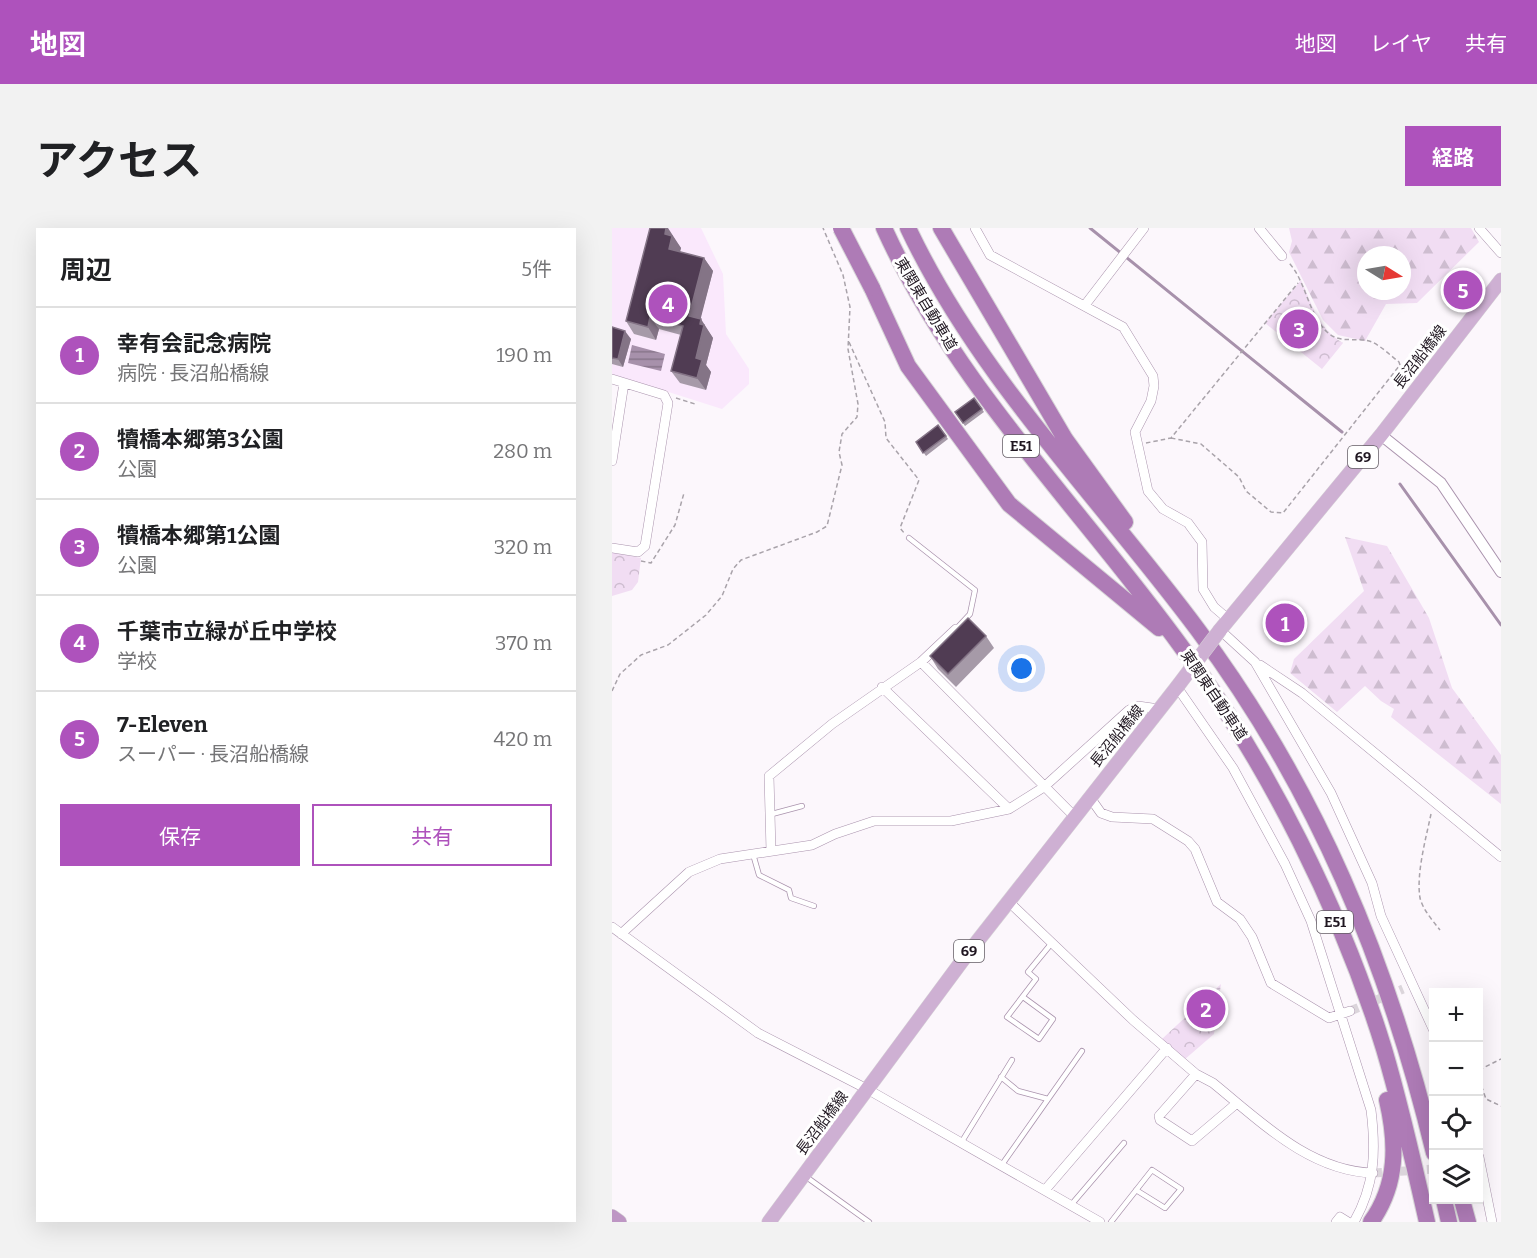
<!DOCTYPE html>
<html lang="ja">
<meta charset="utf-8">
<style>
:root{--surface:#fff;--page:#f2f2f2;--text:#202124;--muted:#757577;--line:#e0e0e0;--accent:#ae52bc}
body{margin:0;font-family:Bitter,"Noto Sans JP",serif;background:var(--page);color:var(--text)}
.controls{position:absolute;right:18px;bottom:18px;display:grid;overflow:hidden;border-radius:0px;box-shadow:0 6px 24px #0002}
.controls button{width:54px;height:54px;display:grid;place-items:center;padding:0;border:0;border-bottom:2px solid var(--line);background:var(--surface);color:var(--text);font:30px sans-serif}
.compass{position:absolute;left:745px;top:18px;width:54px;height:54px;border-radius:50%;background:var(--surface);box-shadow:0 6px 24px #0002;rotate:101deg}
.you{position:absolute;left:410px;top:441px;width:21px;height:21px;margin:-15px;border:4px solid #fff;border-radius:50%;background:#1a73e8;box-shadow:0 0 0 9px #1a73e833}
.badge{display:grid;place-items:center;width:39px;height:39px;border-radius:50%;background:var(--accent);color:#fff;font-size:20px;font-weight:700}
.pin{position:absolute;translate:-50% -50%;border:3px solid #fff;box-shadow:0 2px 6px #0006}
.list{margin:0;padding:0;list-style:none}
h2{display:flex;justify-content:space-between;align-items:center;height:78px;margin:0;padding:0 24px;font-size:26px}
h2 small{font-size:20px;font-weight:400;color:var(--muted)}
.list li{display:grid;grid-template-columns:39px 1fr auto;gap:18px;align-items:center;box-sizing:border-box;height:96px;padding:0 24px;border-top:2px solid var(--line)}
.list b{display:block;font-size:22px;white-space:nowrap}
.list p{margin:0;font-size:20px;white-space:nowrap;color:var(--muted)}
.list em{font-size:20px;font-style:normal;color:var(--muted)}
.actions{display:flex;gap:12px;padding:18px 24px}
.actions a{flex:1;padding:14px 0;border:2px solid var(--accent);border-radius:0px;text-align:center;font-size:21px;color:var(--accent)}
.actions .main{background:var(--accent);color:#fff}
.icon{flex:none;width:33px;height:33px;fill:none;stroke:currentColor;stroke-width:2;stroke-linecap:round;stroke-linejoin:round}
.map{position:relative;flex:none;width:889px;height:994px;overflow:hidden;border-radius:0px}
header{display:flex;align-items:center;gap:36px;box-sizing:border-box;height:84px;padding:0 30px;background:var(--accent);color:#fff}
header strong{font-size:28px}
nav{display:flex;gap:33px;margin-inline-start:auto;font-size:21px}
.intro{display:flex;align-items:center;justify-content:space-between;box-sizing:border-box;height:144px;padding:0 36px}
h1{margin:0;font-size:42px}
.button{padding:15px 27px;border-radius:0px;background:var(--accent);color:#fff;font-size:21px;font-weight:700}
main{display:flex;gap:36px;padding:0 36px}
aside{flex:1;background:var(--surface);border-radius:0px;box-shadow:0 6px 24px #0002}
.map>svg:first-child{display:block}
.built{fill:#fae8fc}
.forest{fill:url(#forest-firs);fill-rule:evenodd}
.park{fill:url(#park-crowns)}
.water{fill:url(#water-rules)}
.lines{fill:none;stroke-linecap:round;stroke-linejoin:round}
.stream{stroke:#a791ab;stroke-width:3}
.minor-tunnel{stroke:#dbd5db;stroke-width:9;stroke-dasharray:9 4.5;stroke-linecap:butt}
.service-casing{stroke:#aa93ad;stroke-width:6}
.minor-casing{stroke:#aa93ad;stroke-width:10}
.tertiary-casing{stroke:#aa93ad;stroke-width:12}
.primary-casing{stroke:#d7d5d7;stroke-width:15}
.trunk-casing{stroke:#d7d5d7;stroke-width:16}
.motorway-casing{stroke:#d7d5d7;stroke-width:18}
.path{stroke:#a9a3aa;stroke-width:1.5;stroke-dasharray:4.5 3;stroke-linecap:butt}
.service{stroke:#fff;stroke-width:4.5}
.minor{stroke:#fff;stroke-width:9}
.tertiary{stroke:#fff;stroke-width:10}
.primary{stroke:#ceb0d3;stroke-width:14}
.trunk{stroke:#be96c4;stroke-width:15}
.motorway{stroke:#ae7bb6;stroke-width:16}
.primary-bridge-casing{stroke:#d7d5d7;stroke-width:15;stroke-linecap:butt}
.motorway-bridge-casing{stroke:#d7d5d7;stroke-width:18;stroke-linecap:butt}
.primary-bridge{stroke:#ceb0d3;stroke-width:14}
.motorway-bridge{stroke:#ae7bb6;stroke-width:16}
.wall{fill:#a69aa8}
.shaded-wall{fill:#847486}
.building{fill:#503c53;stroke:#847486;stroke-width:1.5}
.labels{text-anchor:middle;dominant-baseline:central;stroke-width:6;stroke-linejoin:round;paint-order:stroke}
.shield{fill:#fff;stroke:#635d64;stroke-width:1.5}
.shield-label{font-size:14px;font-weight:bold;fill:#201721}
.street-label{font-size:15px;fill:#201721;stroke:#fff}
</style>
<header>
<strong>地図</strong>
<nav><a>地図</a><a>レイヤ</a><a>共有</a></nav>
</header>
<div class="intro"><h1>アクセス</h1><a class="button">経路</a></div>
<main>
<aside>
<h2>周辺<small>5件</small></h2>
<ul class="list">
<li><span class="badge">1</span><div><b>幸有会記念病院</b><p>病院 · 長沼船橋線</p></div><em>190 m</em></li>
<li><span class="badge">2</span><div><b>犢橋本郷第3公園</b><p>公園</p></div><em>280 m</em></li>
<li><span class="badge">3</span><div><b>犢橋本郷第1公園</b><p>公園</p></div><em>320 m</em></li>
<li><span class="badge">4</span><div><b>千葉市立緑が丘中学校</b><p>学校</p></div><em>370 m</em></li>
<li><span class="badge">5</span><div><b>7-Eleven</b><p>スーパー · 長沼船橋線</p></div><em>420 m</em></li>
</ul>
<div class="actions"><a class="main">保存</a><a>共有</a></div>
</aside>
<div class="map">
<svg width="889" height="994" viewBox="0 0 889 994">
<defs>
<pattern id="forest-firs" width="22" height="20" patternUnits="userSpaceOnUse" patternTransform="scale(1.5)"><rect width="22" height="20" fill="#f1ddf3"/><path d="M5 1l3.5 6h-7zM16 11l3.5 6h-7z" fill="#cebdd0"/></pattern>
<pattern id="park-crowns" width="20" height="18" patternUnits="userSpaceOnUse" patternTransform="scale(1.5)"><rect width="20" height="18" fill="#f1ddf3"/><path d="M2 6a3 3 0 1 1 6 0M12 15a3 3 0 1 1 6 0" fill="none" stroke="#cebdd0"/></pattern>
<pattern id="water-rules" width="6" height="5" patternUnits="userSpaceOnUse" patternTransform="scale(1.5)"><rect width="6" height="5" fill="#a791ab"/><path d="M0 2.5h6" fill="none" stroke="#88758b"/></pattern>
</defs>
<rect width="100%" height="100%" fill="#fcf7fc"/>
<path class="built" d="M0,0h89l22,46 3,60 23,35v15l-27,25 -110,-35z"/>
<path class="forest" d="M677,0h182l8,14 -62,61 -31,1 -21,37 -27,-6 -15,-15 -34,-68 3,-11zM754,27h36v36h-36z
M733,309l42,9 42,72 23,70 49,67v49l-110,-87 3,-8 -13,-8 -16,-15 -28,26 -47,-39 4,-14 70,-68z"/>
<path class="park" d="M689,52c11,25 18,49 42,63l-21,26 -57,-46z
M0,324l29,6 -3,24 -6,8 -20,6z
M609,756l-7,50 -30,26 -22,-21z"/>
<path class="water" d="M20,117l33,9 -4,17 -33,-8z"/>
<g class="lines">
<path class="stream" d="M478,0l252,204
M788,256l101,141"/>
<path class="minor-tunnel" d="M738,783l53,-22
M761,945l61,-4"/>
<defs>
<path id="service" d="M297,310l66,52 -5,24 -14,15
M160,586l30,-8
M141,626l6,21 30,15 2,8 23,8
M411,769l30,22 -14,20 -32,-22 29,-38 -8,-7 23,-28
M389,849l17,14 30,8
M349,915l51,-83
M389,938l81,-115
M193,948l64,46
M459,977l53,-62
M499,994l41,-52 29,19 -16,19 -29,-18"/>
<path id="minor" d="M363,0l15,27 133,72 30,49 1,10 -3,15 -16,31 13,59 15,18 25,14 14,19 1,47 11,18 14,12
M647,0l23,28
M867,0l22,25
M473,77l59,-77
M0,151l52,16 4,8 -23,143 -7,6 -26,-4
M0,233l12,-78
M608,402l35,32 76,131 41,90 9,33 53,115
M309,434l153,154
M648,437l42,28 199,164
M270,459l127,122
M565,459l56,81 52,96 26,57 60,189c5,41 4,75 -17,112
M477,568l12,17 11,4 41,2 35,22 7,8 22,53 23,17 12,18 19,46 58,35 21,-7
M159,623l-2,-75 63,-52 89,-62 35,-33
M396,673l125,119 63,54 17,9c47,38 96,88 160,90
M0,699l146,106 109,56 233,133
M9,706l68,-62 31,-13 92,-14 23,-11 39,-13h77l58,-12 35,-22 85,-77 9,-4 21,3
M584,846l-37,42 1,4 32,21 45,-38
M867,929l13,65
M433,962l122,-142
M724,994l4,-5 8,5"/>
<path id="tertiary" d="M769,207l60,48 60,89"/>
<path id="primary" d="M608,402l161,-195 120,-155
M157,994l196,-265 212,-270"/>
<path id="trunk" d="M0,989l7,5"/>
<path id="motorway" d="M272,0c72,159 198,281 299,421 85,115 159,263 201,400 17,57 30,115 43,173
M296,0c71,150 192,270 290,402 118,158 190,332 236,523
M329,0l124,211 60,83
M260,60l36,78 101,138 150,124
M832,972l5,22
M850,972l6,22
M759,994c27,-38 26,-79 16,-122"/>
</defs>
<use href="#service" class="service-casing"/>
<use href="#minor" class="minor-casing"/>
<use href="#tertiary" class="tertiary-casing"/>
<use href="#primary" class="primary-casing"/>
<use href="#trunk" class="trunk-casing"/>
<use href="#motorway" class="motorway-casing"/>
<path class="path" d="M237,114l36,80 1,16 33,42 -19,48 5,6
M64,170l19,6
M559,210l30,6 38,33 7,14 25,21 12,1 117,-148 -1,-3c-8,-6 -18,-16 -27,-20 -15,-6 -31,3 -45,-10 -19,-18 -21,-51 -38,-69
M534,215l25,-5 127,-155
M29,333l10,2 24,-38 9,-32
M0,463l8,-17 21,-19 27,-10 38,-30 16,-19 11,-27 8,-9 76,-28 10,-6 15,-61 -3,-13 3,-18 15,-17 1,-13 -10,-55 2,-42 -7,-32 -20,-47
M819,586c-5,24 -15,60 -11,84 3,12 13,23 20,32
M867,842l22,-11
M867,851l7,20 15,7"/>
<use href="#service" class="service"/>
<use href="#minor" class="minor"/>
<use href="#tertiary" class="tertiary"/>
<use href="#primary" class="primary"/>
<use href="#trunk" class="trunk"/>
<use href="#motorway" class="motorway"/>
<defs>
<path id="primary-bridge" d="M565,459l43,-57"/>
<path id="motorway-bridge" d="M229,0l31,60"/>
</defs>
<use href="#primary-bridge" class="primary-bridge-casing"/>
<use href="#motorway-bridge" class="motorway-bridge-casing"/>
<use href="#primary-bridge" class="primary-bridge"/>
<use href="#motorway-bridge" class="motorway-bridge"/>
</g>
<path class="wall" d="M63,10v2l6,8 -1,4 24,6 9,13 -13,48 13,19 -7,27 5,7 -5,18 -26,-7 -9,-12 10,-36 -22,-6 -3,11 -22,-6 -8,-13z
M0,99l19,12 -8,28 -11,-3z
M362,170l10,14 -19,14 -10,-14z
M334,208l2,3 -22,17 -10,-14z
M374,408l8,12 -38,39 -18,-18 -8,-13z"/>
<path class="shaded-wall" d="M54,0h2l13,20 -4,13 -8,-12 -4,-15z
M92,30l9,13 -15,58 -9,-13z
M38,89l9,12 -3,11 -8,-13z
M89,91l12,19 -7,27 5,7 -5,18 -9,-12 -1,-20z
M13,103l6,8 -8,28 -5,-8z"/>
<path class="building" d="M38,0h16l-1,6 7,2 -3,13 35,9 -15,58 12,3 -1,5 4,1 -8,33 6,2 -5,18 -26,-7 12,-45 -33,-9 -2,10 -22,-6z
M0,99l13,4 -7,28 -6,-1z
M362,170l8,11 -19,14 -8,-11z
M326,197l8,11 -23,17 -7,-11z
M356,390l18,18 -38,38 -18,-18z"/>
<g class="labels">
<g class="shield">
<rect x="391" y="207" width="36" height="22" rx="4.5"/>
<rect x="736" y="218" width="30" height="22" rx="4.5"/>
<rect x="705" y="683" width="36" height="22" rx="4.5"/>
<rect x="342" y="712" width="30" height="22" rx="4.5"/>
</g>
<g class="shield-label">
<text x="409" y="218">E51</text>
<text x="751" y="229">69</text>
<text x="723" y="694">E51</text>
<text x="357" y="723">69</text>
</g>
<g class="street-label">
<text transform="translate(314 76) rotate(59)">東関東自動車道</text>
<text transform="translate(808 129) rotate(-52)">長沼船橋線</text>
<text transform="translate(602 467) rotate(56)">東関東自動車道</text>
<text transform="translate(505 508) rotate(-51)">長沼船橋線</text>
<text transform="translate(210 895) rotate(-53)">長沼船橋線</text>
</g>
</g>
</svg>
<div class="controls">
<button>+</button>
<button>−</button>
<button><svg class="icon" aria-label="locate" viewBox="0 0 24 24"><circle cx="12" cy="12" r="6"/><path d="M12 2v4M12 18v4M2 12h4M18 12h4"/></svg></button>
<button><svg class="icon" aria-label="layers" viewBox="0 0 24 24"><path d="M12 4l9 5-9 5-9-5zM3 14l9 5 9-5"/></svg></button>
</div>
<svg class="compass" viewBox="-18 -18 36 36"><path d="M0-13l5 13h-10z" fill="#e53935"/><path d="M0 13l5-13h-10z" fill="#757577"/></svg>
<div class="you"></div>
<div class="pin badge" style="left:673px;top:395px">1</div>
<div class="pin badge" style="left:594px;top:781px">2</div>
<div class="pin badge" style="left:687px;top:101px">3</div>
<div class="pin badge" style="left:56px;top:76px">4</div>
<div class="pin badge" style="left:851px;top:62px">5</div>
</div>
</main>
